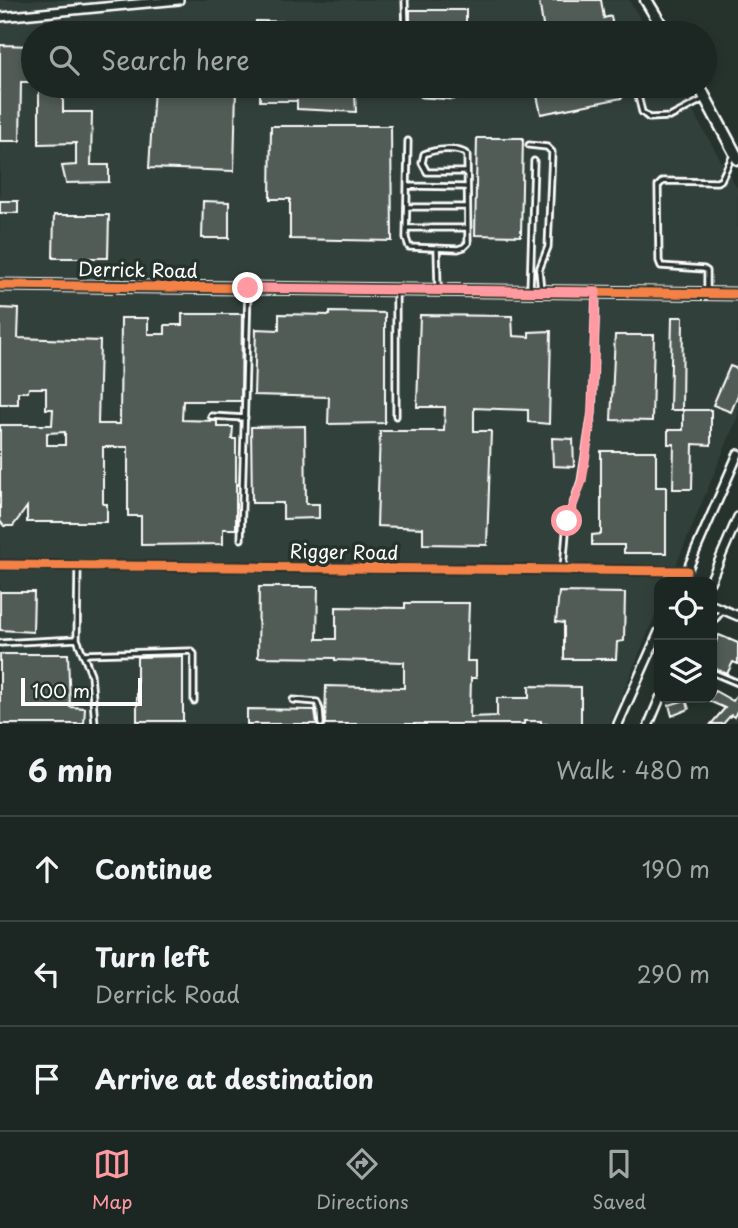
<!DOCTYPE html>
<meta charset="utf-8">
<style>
:root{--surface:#1c2622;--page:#29322f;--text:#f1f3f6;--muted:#a0a5a5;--line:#3a4340;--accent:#ff9aa2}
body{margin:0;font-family:"Playpen Sans",sans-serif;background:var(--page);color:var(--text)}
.controls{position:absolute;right:21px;bottom:21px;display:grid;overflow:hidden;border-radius:14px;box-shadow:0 4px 10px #0003}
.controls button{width:63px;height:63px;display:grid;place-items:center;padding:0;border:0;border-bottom:2px solid var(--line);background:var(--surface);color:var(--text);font:35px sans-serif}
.scale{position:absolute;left:21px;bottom:18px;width:121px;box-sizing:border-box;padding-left:7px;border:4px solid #fff;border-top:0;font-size:19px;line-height:24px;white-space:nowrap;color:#fff;-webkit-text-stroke:5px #26332d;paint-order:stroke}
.stop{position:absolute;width:21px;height:21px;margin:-16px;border:5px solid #ff9aa2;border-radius:50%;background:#fff}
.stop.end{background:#ff9aa2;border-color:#fff;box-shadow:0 2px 7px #0008}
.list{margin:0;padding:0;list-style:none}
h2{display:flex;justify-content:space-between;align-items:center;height:91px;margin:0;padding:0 28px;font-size:30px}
h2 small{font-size:23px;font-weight:400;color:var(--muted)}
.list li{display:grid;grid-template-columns:46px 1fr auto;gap:21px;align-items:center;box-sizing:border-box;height:105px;padding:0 28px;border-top:2px solid var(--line)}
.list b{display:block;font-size:26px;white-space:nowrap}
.list p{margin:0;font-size:23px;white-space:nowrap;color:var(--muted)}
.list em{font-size:23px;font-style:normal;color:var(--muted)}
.icon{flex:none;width:38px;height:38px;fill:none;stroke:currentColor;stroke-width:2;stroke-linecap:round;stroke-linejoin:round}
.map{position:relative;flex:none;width:738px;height:724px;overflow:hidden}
.search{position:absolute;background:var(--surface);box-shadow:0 4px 10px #0003;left:21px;right:21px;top:21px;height:77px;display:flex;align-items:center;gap:18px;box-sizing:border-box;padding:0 24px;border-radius:38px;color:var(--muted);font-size:26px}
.sheet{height:406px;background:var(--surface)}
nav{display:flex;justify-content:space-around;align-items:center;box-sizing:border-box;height:98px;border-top:2px solid var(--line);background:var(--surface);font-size:19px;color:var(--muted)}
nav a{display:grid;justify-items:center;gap:4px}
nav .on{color:var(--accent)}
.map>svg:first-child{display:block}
.built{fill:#333f3a}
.building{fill:#515c57;stroke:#fff;stroke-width:2;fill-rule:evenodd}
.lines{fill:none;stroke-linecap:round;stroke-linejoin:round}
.service-casing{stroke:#fff;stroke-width:9}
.minor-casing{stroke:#fff;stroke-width:12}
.tertiary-casing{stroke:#fff;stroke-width:15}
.service{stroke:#26332d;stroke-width:3.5}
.minor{stroke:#26332d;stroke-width:7}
.tertiary{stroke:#26332d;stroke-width:10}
.cycleway-casing{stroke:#26332d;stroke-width:13}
.cycleway{stroke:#f48246;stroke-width:9}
.route{stroke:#ff9aa2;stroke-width:9}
.labels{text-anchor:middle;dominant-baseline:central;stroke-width:7;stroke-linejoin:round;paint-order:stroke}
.street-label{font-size:19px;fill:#fff;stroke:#26332d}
</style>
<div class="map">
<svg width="738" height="724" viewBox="0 0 738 724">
<rect width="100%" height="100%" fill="#26332d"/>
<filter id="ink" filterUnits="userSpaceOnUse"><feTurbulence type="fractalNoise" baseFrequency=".0143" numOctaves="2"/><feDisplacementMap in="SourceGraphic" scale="14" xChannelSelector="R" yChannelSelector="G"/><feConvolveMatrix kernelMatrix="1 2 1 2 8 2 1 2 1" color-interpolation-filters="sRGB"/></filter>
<g filter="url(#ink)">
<path class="built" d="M0,0h629l19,33h-615v53h645l60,104v226l-69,166h-10v24l-49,118h-610z"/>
<path class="building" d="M539,0h62l3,18 7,-2 3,17h-47v-4l-23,3z
M410,10h56v15h-56z
M256,21l114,2v10h-114z
M0,45l33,1v36h-12l-1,59h-20z
M260,86h30v6l65,2 1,18 -59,-3v-8h-37z
M535,86h85l2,12 -81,16z
M63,88v24h29l-1,53h18v17l-43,1 -4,-17 14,-1v-22l-37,1v-55z
M154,88h82l-2,83 -85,-3z
M271,126h120l1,115 -102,-2v-40h-20z
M477,138h46l-2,98 -46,-1z
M0,201h18v12h-18z
M203,201l26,1v36h-27z
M54,215h55l-1,43h-55z
M0,308l19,1 -1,29 82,3 -2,83h22l1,-106h27v16h17v-9h17v-11h60l-1,87h-58l-1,19 35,1v6h16l-1,12h4v90h-13v15l-82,1v-29h-13v-69h-25v57h4v18h-80v-15l-14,19h-9l-4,-5v-96h52l1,-16h-7v-21h-17l-1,4h-10v12h-18zM65,432v13h-18v-12z
M330,312l55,1v110l-57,1 1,-27 -75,-2 2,-66 23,1v-16l51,1z
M420,315l92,1 1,20 16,1v-5l22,-1 -2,93 -21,-2v-12l-54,-2v23h17l-4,114 -64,-1v-16l-46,-2 3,-95h64l1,-24h-28z
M672,317h11l-1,93h-12z
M615,335h39l-2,86 -41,-1z
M730,366l8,3v26l-7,17 -18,-7z
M683,410h28v35l-18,-1 -1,45h-19l1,-45h-6v-14h15z
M305,426l1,78h13v14l-36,1v-16h-31l-1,-76z
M552,438l21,1 1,28 -21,-1z
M601,451h55v36h10v66h-42v-8h-32v-10l9,-1z
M259,587h59l-1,52h19v-32l69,1v-5h64l-2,58h9v17h-5l-1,39 27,-1v-18h32v-12l52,1v37h-40v-3h-17v3h-199l1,-38 78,2v-26l-69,-2v-2l-77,-1z
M0,592h34l-1,40 -33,-2z
M559,592l66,1 -1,48 -7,1 -1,17h-52v-36l-8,-1z
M719,635l19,8v21l-5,-2 -6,12 -15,-7v-17z
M0,654h68l2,53 15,1 -1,16h-84z
M183,656v65h-46v-64z
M715,691l18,10 5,-9v17l-4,8 -3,-2 -8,9h-12l14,-16 -16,-7z
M686,700l3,9 -17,7 -3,-11z
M247,709l68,1 2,14h-70z"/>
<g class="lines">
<defs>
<path id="service" d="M405,0l1,33
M415,86l8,8 30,2
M638,96l4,16 7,6 21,-1 34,-18
M408,141l-2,97 3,9 49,2 6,-2 4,-4 -1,-88c-8,-8 -32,-6 -43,-1l-2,9 5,9h40
M529,145l18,2 5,5 -4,95 -9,23 2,21
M407,186l60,1
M407,207h60
M407,228h61
M437,248l1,40
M530,290l4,-129
M707,292v-21l-3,-2 -43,-3 -2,-5 -1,-75 5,-5 54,1 4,-2 13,-27
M211,416l34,2
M396,416v-124
M241,539l7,-249
M78,566l-1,73 14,35 4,50
M563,569l4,-48 14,-40 11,-68 4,-120
M712,623l10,-12
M0,643l77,-4
M83,654l108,-3 3,3v47
M712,672l26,11
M293,700l24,2 3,8 1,14"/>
<path id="minor" d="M0,17l179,-17
M0,565l687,6
M682,582l56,-128
M710,582l28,-65
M712,605l26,11
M618,724l41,-92
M649,724l11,-26"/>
<path id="tertiary" d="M646,0l20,33
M699,86l39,73
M0,285l738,9"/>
</defs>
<use href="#service" class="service-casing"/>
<use href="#minor" class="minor-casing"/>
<use href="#tertiary" class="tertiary-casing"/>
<use href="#service" class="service"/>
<use href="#minor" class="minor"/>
<use href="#tertiary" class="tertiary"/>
<defs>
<path id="cycleway" d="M0,285l738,9
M0,565l687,6"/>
</defs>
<use href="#cycleway" class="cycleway-casing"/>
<use href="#cycleway" class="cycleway"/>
</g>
</g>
<g class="lines" filter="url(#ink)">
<path class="route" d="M248,288l348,4 -4,121 -10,68 -15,40"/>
</g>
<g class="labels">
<g class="street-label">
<text transform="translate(138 269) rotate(1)">Derrick Road</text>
<text transform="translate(344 551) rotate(1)">Rigger Road</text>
</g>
</g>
</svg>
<div class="controls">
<button><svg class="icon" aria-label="locate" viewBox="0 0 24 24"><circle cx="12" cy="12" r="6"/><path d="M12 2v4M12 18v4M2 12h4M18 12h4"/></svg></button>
<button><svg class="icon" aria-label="layers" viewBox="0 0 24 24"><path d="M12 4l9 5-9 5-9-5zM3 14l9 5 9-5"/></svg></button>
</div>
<div class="scale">100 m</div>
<div class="stop" style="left:567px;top:521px"></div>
<div class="stop end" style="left:248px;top:288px"></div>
<div class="search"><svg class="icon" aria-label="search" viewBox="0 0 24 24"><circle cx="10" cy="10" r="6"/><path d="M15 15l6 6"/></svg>Search here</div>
</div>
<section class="sheet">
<h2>6 min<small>Walk · 480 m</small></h2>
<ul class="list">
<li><svg class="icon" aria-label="ahead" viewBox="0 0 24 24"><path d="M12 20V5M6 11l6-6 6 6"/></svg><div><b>Continue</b></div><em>190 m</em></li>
<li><svg class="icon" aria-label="left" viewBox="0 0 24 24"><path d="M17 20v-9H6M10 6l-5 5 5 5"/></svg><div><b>Turn left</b><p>Derrick Road</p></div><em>290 m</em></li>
<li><svg class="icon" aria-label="arrive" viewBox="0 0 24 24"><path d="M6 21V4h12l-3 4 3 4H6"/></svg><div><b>Arrive at destination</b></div></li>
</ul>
</section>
<nav>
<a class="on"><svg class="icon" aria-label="map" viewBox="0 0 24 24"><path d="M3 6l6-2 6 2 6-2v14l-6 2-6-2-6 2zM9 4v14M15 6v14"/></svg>Map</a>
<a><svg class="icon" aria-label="directions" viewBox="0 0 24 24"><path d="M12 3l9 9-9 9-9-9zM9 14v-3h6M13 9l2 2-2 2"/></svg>Directions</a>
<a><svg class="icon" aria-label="saved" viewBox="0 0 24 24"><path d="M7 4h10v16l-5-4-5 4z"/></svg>Saved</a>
</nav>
